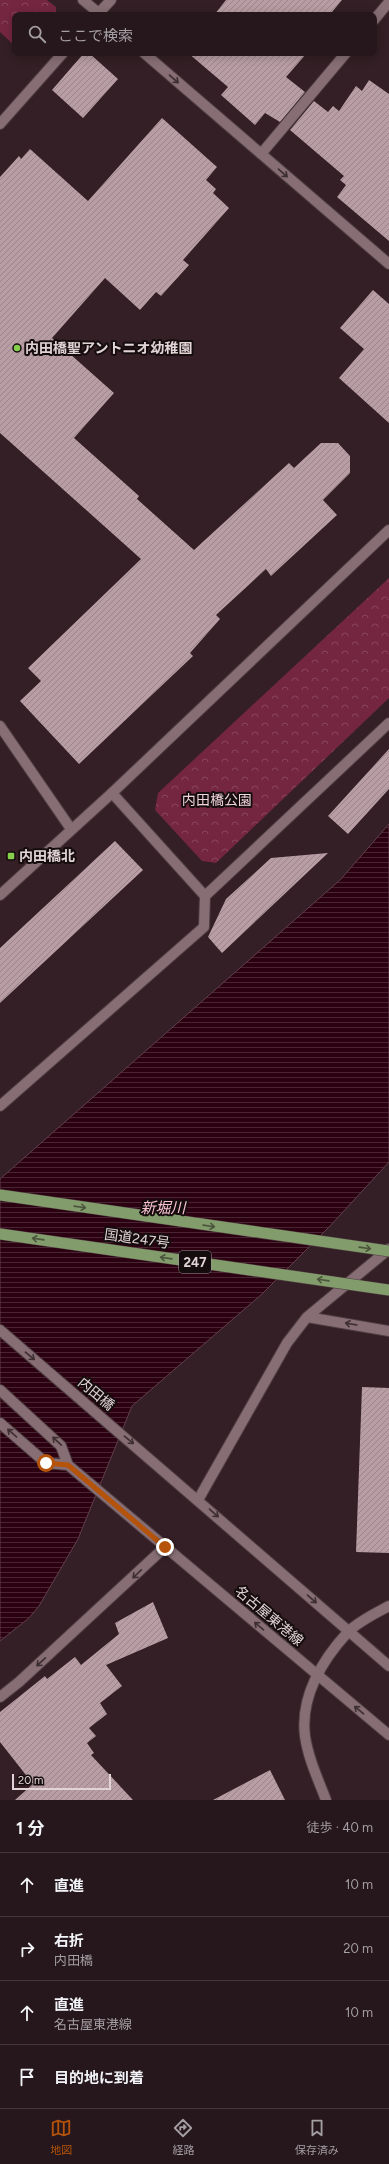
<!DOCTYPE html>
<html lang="ja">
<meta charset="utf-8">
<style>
:root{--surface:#26171c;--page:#2e2025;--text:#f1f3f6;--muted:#a49fa3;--line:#42363b;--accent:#b45309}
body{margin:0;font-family:Figtree,"Noto Sans JP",sans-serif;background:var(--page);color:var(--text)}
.scale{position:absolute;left:12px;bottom:10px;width:99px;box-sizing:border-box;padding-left:4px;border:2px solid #e1d3d6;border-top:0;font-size:11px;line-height:14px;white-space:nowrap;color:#e1d3d6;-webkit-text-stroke:3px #150c0e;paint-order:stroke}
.stop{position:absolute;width:12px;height:12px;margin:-9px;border:3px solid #b45309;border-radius:50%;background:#fff}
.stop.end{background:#b45309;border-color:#fff;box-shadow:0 1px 4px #0008}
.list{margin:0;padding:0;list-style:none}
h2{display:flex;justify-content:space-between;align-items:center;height:52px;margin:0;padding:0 16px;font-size:17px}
h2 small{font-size:13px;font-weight:400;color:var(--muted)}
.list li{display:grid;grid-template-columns:26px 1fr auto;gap:12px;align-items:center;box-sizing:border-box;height:64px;padding:0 16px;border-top:1px solid var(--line)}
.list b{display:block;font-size:15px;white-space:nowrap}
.list p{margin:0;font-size:13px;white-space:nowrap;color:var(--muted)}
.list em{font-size:13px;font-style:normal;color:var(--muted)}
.icon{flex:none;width:22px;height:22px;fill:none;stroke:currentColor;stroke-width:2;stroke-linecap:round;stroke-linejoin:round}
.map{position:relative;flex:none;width:389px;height:1800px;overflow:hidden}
.search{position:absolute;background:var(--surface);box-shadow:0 2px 10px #0003;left:12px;right:12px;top:12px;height:44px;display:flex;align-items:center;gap:10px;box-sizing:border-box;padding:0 14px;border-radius:8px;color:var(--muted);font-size:15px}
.sheet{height:308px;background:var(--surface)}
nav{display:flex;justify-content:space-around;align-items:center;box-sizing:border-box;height:56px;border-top:1px solid var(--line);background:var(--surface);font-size:11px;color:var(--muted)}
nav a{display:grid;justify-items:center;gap:2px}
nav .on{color:var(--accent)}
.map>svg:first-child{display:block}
.park{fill:url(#park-crowns)}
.water{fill:url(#water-rules);stroke:#623f4b}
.building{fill:url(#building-hatch)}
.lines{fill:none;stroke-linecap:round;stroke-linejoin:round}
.minor-casing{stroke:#4e3d42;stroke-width:12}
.tertiary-casing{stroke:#4e3d42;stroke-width:12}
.secondary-casing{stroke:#4e3d42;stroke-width:12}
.minor{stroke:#866e74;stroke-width:10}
.tertiary{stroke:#866e74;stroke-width:10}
.secondary{stroke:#866e74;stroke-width:10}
.trunk-bridge-casing{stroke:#4e3d42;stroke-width:12;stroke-linecap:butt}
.trunk-bridge{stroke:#829c6b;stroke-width:11}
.oneway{stroke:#3d2e32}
.oneway2{stroke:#4c543c}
.route{stroke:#b45309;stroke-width:5}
.poi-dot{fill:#85cf4c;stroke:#150c0e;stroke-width:1.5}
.labels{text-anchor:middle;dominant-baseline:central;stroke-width:4;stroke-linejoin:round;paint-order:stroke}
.shield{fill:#150c0e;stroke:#a4979a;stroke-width:1}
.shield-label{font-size:13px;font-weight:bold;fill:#e1d3d6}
.poi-label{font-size:14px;font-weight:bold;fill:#e1d3d6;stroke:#150c0e;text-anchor:start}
.park-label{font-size:14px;fill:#f0d4db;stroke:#150c0e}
.street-label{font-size:14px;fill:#e1d3d6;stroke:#150c0e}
.water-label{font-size:15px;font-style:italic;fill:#fac5d2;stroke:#150c0e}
</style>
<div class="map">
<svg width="389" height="1800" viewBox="0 0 389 1800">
<defs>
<pattern id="park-crowns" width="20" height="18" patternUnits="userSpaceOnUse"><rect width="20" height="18" fill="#742641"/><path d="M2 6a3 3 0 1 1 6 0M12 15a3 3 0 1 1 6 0" fill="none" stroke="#88455c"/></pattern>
<pattern id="water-rules" width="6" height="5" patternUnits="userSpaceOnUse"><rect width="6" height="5" fill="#2b0010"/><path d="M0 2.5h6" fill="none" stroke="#492432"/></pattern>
<pattern id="building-hatch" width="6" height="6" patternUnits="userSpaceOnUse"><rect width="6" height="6" fill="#b89ea4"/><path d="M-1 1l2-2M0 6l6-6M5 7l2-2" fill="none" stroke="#9b868b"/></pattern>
</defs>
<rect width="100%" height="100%" fill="#331f25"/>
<path class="park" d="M0,0h47l9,7v8h-41v31l-15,-14z
M389,578v120l-173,165 -14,-2 -47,-51 3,-17z"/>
<path class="water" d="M389,824v338l-59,64 -68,68 -130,112 -54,133 -39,67 -10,12 -29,23v-462l340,-299z"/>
<path class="building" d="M226,0h116l-10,12 4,3h-122z
M84,53h5l29,26 -35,39 -31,-28z
M188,53h119l-21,24 19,15 -25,30 -15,-9 -10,12 -34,-30 7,-8z
M369,80l20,14v147l-52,-44 9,-12 -6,-5 4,-4 -54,-46 24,-29 14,11 5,-6 6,5 17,-25 6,5z
M162,118l55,49 -11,13 10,9 -3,4 16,15 -46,52 6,5 -28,31 -5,-4 -16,18 -35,-32 -53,60 62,55 -40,45 65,58 -2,3 57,51 95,-87 5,5 27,-25h17l12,13v17l-27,27 14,15 -66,61 -5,-7 -50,46 4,4 -30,34 3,3 -114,108 -59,-63 21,-20 -13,-13 113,-109 -141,-126v-256l19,-21 2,3 9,-10 58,52z
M373,290l16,14v119l-50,-45 25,-29 -24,-21z
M389,749v40l-41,45 -20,-18z
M115,841l28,29 -143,133v-55z
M328,853l-106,100 -14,-16 18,-38 45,-41z
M362,1387l27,1v165l-33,-1z
M153,1602l15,36 -62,27 16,21 -22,17 7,11 -18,14 7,8 -9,7 7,10 -3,2 42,45h-118l18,-16 -33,-42v-30l45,-36 2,3 28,-22 6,8 38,-31 -4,-11z
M270,1770l15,30h-72z"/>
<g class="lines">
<defs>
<path id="minor" d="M83,0l18,15
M97,15l14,-15
M374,20l15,-18
M144,53l245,211
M0,124l63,-71
M261,154l85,-101
M0,726l71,103
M112,793l93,103
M0,1106l204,-179 1,-31 184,-173
M307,1317l82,14
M198,1500l89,-157 20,-26 82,-68
M0,1697l19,-15 146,-135"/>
<path id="tertiary" d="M0,895l112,-102 277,-263
M326,1800c-8,-21 -18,-42 -21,-64 -5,-39 17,-76 43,-104 11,-11 28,-19 41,-26"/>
<path id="secondary" d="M0,1330l389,336
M0,1390l61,56 7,19 321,270
M0,1423l46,40 22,2"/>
</defs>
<use href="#minor" class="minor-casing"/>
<use href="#tertiary" class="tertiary-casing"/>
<use href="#secondary" class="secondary-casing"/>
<use href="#minor" class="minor"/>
<use href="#tertiary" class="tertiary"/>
<use href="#secondary" class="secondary"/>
<defs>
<path id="trunk-bridge" d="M0,1195l389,56
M0,1234l389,56"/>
</defs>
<use href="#trunk-bridge" class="trunk-bridge-casing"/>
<use href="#trunk-bridge" class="trunk-bridge"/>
</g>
<defs><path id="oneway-shaft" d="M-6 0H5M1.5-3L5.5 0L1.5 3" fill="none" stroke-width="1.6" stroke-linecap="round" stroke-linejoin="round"/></defs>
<g class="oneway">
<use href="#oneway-shaft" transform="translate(174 79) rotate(41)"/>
<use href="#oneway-shaft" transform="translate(283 173) rotate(41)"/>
<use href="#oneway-shaft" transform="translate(351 1324) rotate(-170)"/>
<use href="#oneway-shaft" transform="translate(30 1356) rotate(40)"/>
<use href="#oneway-shaft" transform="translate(12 1433) rotate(-139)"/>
<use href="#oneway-shaft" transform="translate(129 1440) rotate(40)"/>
<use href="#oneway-shaft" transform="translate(57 1441) rotate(-137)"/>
<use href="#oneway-shaft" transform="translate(214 1513) rotate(41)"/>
<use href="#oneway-shaft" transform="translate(137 1574) rotate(136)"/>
<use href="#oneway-shaft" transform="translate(312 1599) rotate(41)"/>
<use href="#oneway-shaft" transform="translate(259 1626) rotate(-140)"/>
<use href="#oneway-shaft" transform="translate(41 1662) rotate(137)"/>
<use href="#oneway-shaft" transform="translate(359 1710) rotate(-140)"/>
</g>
<g class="oneway2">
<use href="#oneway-shaft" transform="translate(80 1207) rotate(8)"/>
<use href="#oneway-shaft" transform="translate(209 1226) rotate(8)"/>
<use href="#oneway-shaft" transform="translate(38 1239) rotate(-172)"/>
<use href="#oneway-shaft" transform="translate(365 1248) rotate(8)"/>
<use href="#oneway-shaft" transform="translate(166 1258) rotate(-172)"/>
<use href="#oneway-shaft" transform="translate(323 1280) rotate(-172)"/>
</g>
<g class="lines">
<path class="route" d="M46,1463l22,2 97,82"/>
</g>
<g class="poi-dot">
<circle cx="17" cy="348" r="4"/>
<rect x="7" y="852" width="8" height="8" rx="2"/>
</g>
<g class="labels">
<rect class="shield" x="179" y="1251" width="32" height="22" rx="3"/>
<g class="shield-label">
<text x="195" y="1262">247</text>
</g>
<g class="poi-label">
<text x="25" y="348">内田橋聖アントニオ幼稚園</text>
<text x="19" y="856">内田橋北</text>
</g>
<g class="park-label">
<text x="217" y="800">内田橋公園</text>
</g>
<g class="street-label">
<text transform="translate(137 1239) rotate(8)">国道247号</text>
<text transform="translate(96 1394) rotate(40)">内田橋</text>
<text transform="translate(269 1616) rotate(40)">名古屋東港線</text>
</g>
<g class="water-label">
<text x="163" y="1208">新堀川</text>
</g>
</g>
</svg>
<div class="scale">20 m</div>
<div class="stop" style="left:46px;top:1463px"></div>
<div class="stop end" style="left:165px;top:1547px"></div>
<div class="search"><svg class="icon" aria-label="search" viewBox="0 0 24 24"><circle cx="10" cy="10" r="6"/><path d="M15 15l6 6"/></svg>ここで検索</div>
</div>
<section class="sheet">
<h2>1 分<small>徒歩 · 40 m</small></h2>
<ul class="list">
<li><svg class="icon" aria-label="ahead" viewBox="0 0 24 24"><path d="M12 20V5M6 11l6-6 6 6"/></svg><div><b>直進</b></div><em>10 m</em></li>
<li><svg class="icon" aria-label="right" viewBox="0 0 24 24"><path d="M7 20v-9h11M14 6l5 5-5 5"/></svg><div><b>右折</b><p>内田橋</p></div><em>20 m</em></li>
<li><svg class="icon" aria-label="ahead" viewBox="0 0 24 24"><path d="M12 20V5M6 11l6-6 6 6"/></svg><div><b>直進</b><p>名古屋東港線</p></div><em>10 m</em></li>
<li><svg class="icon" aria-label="arrive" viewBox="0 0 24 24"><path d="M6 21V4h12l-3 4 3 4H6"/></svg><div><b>目的地に到着</b></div></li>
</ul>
</section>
<nav>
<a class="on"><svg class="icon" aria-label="map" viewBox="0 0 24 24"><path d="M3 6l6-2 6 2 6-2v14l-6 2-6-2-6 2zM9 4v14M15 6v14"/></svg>地図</a>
<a><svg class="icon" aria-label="directions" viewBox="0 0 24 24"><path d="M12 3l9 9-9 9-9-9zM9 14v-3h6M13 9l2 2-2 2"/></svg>経路</a>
<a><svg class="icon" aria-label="saved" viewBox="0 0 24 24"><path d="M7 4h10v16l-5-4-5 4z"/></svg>保存済み</a>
</nav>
